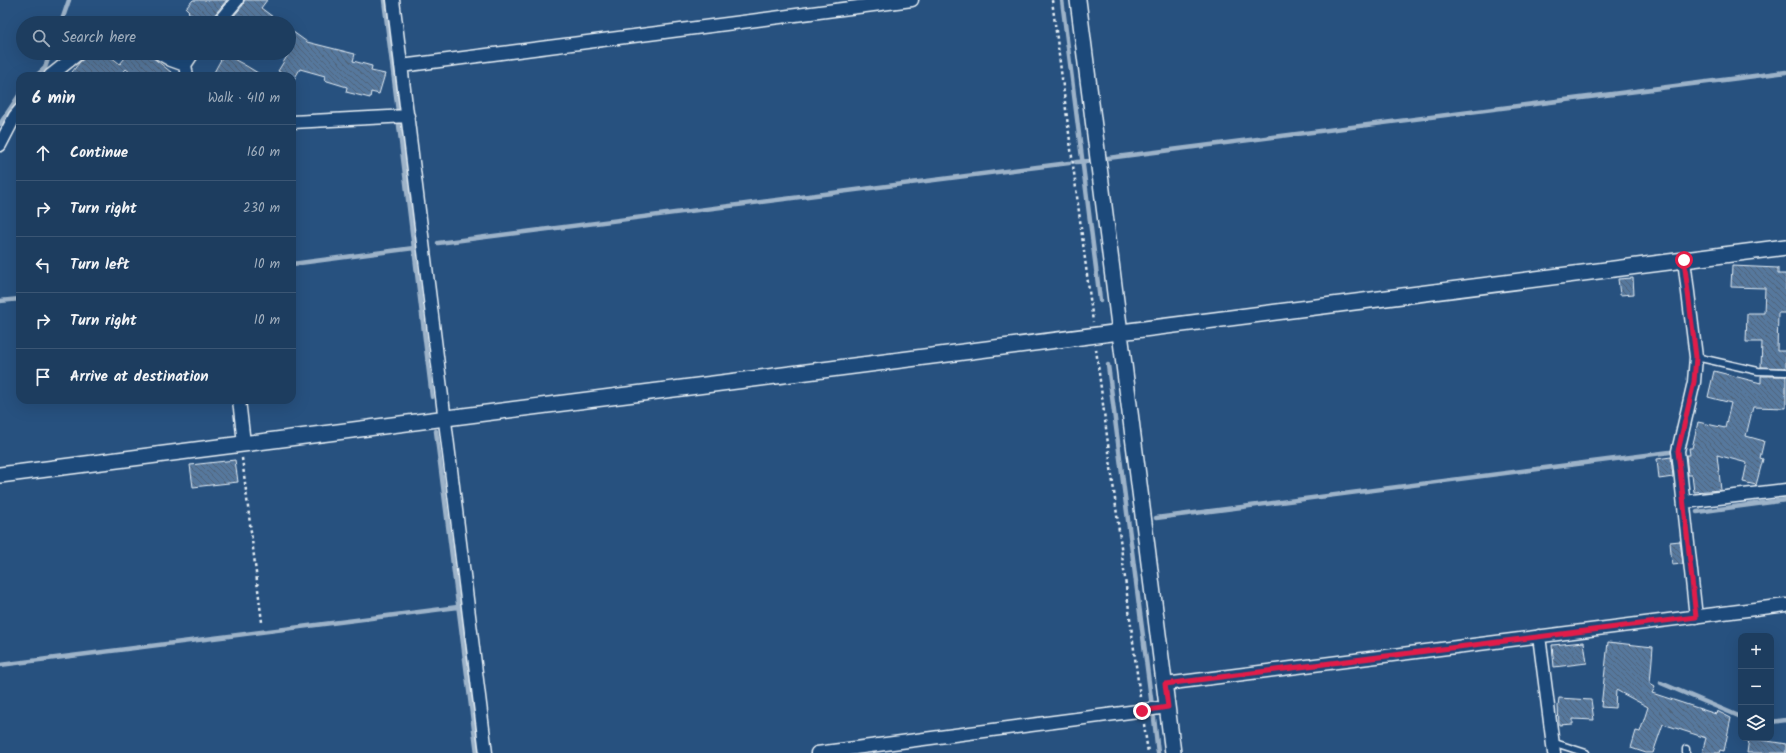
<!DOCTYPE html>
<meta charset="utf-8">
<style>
:root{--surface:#1d3d5f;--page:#2a4868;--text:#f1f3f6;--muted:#a0aebd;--line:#3b5674}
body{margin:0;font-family:Kalam,sans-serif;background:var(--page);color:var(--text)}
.controls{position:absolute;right:12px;bottom:12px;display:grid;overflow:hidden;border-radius:8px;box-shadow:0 4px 16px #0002}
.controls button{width:36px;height:36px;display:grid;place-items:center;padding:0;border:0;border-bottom:1px solid var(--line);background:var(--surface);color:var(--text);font:20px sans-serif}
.stop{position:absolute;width:12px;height:12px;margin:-9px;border:3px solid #e11d48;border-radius:50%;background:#fff}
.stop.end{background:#e11d48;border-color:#fff;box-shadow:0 1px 4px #0008}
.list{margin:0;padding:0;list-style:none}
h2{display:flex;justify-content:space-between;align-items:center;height:52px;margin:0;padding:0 16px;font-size:17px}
h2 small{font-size:13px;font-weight:400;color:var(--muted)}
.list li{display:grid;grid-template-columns:26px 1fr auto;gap:12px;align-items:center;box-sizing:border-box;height:56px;padding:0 16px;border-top:1px solid var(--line)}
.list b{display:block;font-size:15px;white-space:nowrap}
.list em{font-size:13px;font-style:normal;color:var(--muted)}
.icon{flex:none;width:22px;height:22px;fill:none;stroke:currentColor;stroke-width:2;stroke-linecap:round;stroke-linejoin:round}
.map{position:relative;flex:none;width:1786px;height:753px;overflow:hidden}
.search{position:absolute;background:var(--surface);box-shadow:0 4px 16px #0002;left:16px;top:16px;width:280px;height:44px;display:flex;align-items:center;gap:10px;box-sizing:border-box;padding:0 14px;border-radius:22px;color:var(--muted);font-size:15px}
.panel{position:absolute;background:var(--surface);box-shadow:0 4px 16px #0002;left:16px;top:72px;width:280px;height:332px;border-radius:12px}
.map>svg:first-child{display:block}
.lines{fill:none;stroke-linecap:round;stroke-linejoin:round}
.stream{stroke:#9db3c9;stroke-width:4.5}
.building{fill:url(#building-back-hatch);stroke:#e8f1f8}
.service-casing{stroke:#e8f1f8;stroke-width:9}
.minor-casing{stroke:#e8f1f8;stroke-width:15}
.tertiary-casing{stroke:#e8f1f8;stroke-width:18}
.path{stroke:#e8f1f8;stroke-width:2.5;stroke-dasharray:3 3;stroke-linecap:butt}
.service{stroke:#1f4a7a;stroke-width:6}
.minor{stroke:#1f4a7a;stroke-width:12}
.tertiary{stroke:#1f4a7a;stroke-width:15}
.route{stroke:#e11d48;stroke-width:5}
</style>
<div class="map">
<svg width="1786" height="753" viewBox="0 0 1786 753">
<defs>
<pattern id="building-back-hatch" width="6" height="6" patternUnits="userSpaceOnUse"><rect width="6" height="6" fill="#57789d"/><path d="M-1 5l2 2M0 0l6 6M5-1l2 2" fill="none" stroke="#4f6278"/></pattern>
</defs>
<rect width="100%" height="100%" fill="#27517f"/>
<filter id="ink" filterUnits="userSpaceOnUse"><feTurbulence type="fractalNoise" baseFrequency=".025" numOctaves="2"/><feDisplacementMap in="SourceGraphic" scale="8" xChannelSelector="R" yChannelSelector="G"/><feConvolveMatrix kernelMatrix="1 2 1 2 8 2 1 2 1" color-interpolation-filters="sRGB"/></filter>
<g filter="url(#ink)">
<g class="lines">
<path class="stream" d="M384,0l14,111
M1062,0l38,300
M61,23l8,-23
M36,76l9,-8 5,-15
M0,124l20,-30
M399,125l33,272
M1108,158l678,-86
M1076,162l14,-1
M438,243l631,-80
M292,264l122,-16
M0,301l20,-2
M1108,365l44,341
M436,431l41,322
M1697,512l89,-12
M1156,518l514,-66
M0,665l458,-58
M1661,683l80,34
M1154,718l4,35
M1771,722l15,-2"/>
</g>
<path class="building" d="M193,0h34l-15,18 -1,5h-10l-13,-11 1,-1 -3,-3z
M244,0h23l-6,8 20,15h-53l15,-18z
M289,29l18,13 48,12 -2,7 19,5 -1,5 14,3 -6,20 -8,-2 -1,6 -24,-6 1,-5 -23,-7 1,-4 -25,-7 -7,12 -1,-5h-6l-8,-5 11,-18z
M90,53h16l14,11 9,-11h18l29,23h-41l-9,-7 -6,7h-51l10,-13z
M224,54l19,10 20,12h-51z
M1732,266l46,2v6h8v39h-8l-1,38h9v17l-25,-1 1,-25h-16l1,-29h17l1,-25 -34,-1z
M1633,278l1,16 -14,1 -2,-16z
M1714,371l47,12v-7h25v32l-33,-1 -7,29 18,5 -4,17 3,1 -7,26 -13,-3 4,-19 -30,-8 4,35 -27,2 -2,-17h-4l-2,-20h4l-1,-7h3l6,-26 27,6 6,-25 -23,-6z
M1671,457l2,20 -14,2 -2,-20z
M235,460l3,22 -45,5 -3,-22z
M1680,541l3,23 -11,1 -2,-23z
M1584,642l3,21 -33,4 -2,-22z
M1608,642l45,5 -3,37 5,3 -3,6 64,21 1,-3 14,7 -7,33 -4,-1 -1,3h-17l4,-15 -43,-14 -10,29h-7l-15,-5 5,-17 4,1 8,-25 -32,-17 -1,18 -14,-1z
M1559,698l32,2 3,20 -21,-1v5l-14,1 -1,-19z
M1749,738l37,6v9h-39z"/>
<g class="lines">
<defs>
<path id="service" d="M1696,357l62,14 28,1
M1552,742l34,11
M1686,753v-4"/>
<path id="minor" d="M393,0l93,753
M218,23l19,-23
M159,53l12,7 14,5
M401,66l511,-66
M50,76l29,-23
M187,76l-2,-11 8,-12
M292,122l116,-6
M0,145l15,-29 5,-6
M1684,260l12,97 -2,25 -16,69 18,166
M239,400l5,43
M1684,502l102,-12
M1539,636l15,117
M1165,684l621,-79
M817,753l351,-46"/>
<path id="tertiary" d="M1078,0l95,753
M0,475l1786,-228"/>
</defs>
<use href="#service" class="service-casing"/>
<use href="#minor" class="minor-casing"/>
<use href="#tertiary" class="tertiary-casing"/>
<path class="path" d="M1052,0l41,322
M1096,349l44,348
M242,458l20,164
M1144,724l4,29"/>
<use href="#service" class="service"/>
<use href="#minor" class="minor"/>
<use href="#tertiary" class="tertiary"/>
</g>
</g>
<g class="lines" filter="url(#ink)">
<path class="route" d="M1142,711l26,-4 -3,-23 531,-67 -18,-166 16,-69 2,-25 -12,-97"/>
</g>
</svg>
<div class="controls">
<button>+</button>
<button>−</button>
<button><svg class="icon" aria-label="layers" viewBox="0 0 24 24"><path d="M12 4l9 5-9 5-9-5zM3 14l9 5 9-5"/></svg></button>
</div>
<div class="stop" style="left:1684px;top:260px"></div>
<div class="stop end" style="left:1142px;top:711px"></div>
<div class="search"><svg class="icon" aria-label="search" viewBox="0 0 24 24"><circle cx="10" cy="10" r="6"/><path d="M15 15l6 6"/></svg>Search here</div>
<section class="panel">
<h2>6 min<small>Walk · 410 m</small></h2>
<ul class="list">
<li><svg class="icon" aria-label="ahead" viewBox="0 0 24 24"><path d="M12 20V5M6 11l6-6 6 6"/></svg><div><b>Continue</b></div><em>160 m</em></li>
<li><svg class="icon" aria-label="right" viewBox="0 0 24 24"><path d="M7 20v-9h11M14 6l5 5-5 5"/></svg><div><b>Turn right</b></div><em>230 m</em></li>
<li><svg class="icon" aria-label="left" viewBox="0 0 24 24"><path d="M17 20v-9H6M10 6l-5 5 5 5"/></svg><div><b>Turn left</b></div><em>10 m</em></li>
<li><svg class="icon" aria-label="right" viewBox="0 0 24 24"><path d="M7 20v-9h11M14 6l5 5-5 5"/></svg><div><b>Turn right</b></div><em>10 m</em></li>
<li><svg class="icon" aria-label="arrive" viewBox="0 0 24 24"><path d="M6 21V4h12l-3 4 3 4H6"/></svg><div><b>Arrive at destination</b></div></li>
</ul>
</section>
</div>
